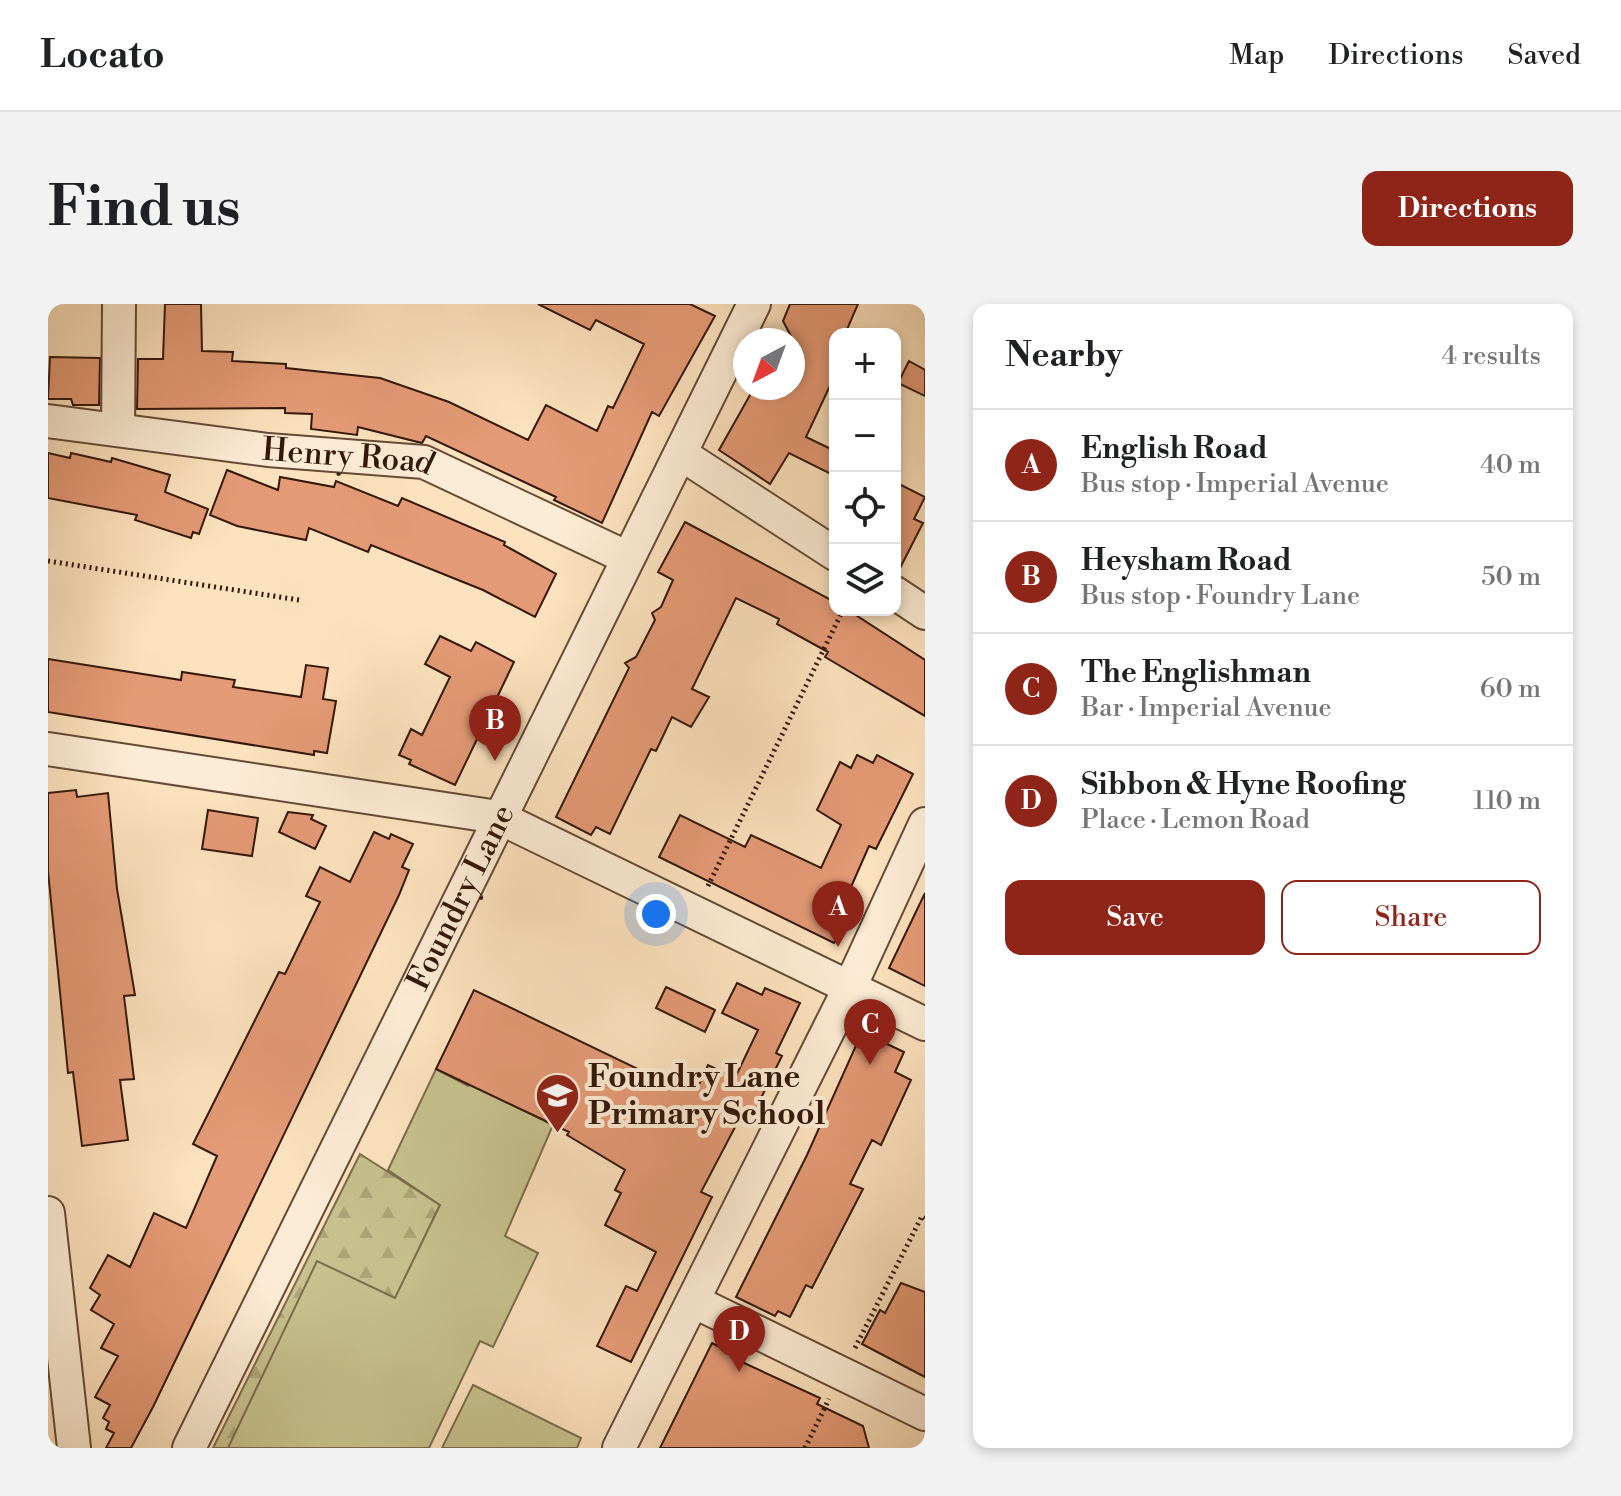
<!DOCTYPE html>
<meta charset="utf-8">
<style>
:root{--surface:#fff;--page:#f2f2f2;--text:#202124;--muted:#757577;--line:#e0e0e0;--accent:#8f2418}
body{margin:0;font-family:"Libre Bodoni",serif;background:var(--page);color:var(--text)}
.controls{position:absolute;right:24px;top:24px;display:grid;overflow:hidden;border-radius:16px;box-shadow:0 4px 12px #0003}
.controls button{width:72px;height:72px;display:grid;place-items:center;padding:0;border:0;border-bottom:2px solid var(--line);background:var(--surface);color:var(--text);font:40px sans-serif}
.compass{position:absolute;left:685px;top:24px;width:72px;height:72px;border-radius:50%;background:var(--surface);box-shadow:0 4px 12px #0003;rotate:221deg}
.you{position:absolute;left:608px;top:610px;width:28px;height:28px;margin:-20px;border:6px solid #fff;border-radius:50%;background:#1a73e8;box-shadow:0 0 0 12px #1a73e833}
.badge{display:grid;place-items:center;width:52px;height:52px;border-radius:50%;background:var(--accent);color:#fff;font-size:26px;font-weight:700}
.pin{position:absolute;translate:-50% -66px;filter:drop-shadow(0 2px 4px #0008)}
.pin::after{content:'';position:absolute;top:42px;width:28px;height:24px;background:inherit;clip-path:polygon(0 0,100% 0,50% 100%)}
.list{margin:0;padding:0;list-style:none}
h2{display:flex;justify-content:space-between;align-items:center;height:104px;margin:0;padding:0 32px;font-size:34px}
h2 small{font-size:26px;font-weight:400;color:var(--muted)}
.list li{display:grid;grid-template-columns:52px 1fr auto;gap:24px;align-items:center;box-sizing:border-box;height:112px;padding:0 32px;border-top:2px solid var(--line)}
.list b{display:block;font-size:30px;white-space:nowrap}
.list p{margin:0;font-size:26px;white-space:nowrap;color:var(--muted)}
.list em{font-size:26px;font-style:normal;color:var(--muted)}
.actions{display:flex;gap:16px;padding:24px 32px}
.actions a{flex:1;padding:18px 0;border:2px solid var(--accent);border-radius:16px;text-align:center;font-size:28px;color:var(--accent)}
.actions .main{background:var(--accent);color:#fff}
.icon{flex:none;width:44px;height:44px;fill:none;stroke:currentColor;stroke-width:2;stroke-linecap:round;stroke-linejoin:round}
.map{position:relative;flex:none;width:877px;height:1144px;overflow:hidden;border-radius:16px}
header{display:flex;align-items:center;gap:48px;box-sizing:border-box;height:112px;padding:0 40px;background:var(--surface);border-bottom:2px solid var(--line)}
header strong{font-size:38px}
nav{display:flex;gap:44px;margin-inline-start:auto;font-size:28px}
.intro{display:flex;align-items:center;justify-content:space-between;box-sizing:border-box;height:192px;padding:0 48px}
h1{margin:0;font-size:56px}
.button{padding:20px 36px;border-radius:16px;background:var(--accent);color:#fff;font-size:28px;font-weight:700}
main{display:flex;gap:48px;padding:0 48px}
aside{flex:1;background:var(--surface);border-radius:16px;box-shadow:0 4px 12px #0003}
.map>svg:first-child{display:block}
.forest{fill:url(#forest-firs);stroke:#7c6c4b;stroke-width:2}
.green{fill:#c6c18d;stroke:#7c6c4b;stroke-width:2}
.building{fill:#e49a76;stroke:#331709;stroke-width:2}
.lines{fill:none;stroke-linecap:round;stroke-linejoin:round}
.minor-casing{stroke:#654a36;stroke-width:36}
.path{stroke:#331709;stroke-width:5;stroke-dasharray:2 4;stroke-linecap:butt}
.minor{stroke:#fdecd5;stroke-width:32}
.labels{text-anchor:middle;dominant-baseline:central;stroke-width:8;stroke-linejoin:round;paint-order:stroke}
.street-label{font-size:32px;fill:#331709;stroke:#fdecd5}
.poi-label{font-size:32px;font-weight:bold;fill:#331709;stroke:#fdecd5;text-anchor:start}
</style>
<header>
<strong>Locato</strong>
<nav><a>Map</a><a>Directions</a><a>Saved</a></nav>
</header>
<div class="intro"><h1>Find us</h1><a class="button">Directions</a></div>
<main>
<div class="map">
<svg width="877" height="1144" viewBox="0 0 877 1144">
<defs>
<pattern id="forest-firs" width="22" height="20" patternUnits="userSpaceOnUse" patternTransform="scale(2)"><rect width="22" height="20" fill="#c6c18d"/><path d="M5 1l3.5 6h-7zM16 11l3.5 6h-7z" fill="#aba578"/></pattern>
</defs>
<rect width="100%" height="100%" fill="#fce2be"/>
<filter id="stains"><feTurbulence type="fractalNoise" baseFrequency=".0025" numOctaves="4"/><feColorMatrix values="0 0 0 0 .2 0 0 0 0 .09 0 0 0 0 .02 0 0 0 .5 -.17"/></filter>
<radialGradient id="worn" r=".72"><stop offset=".6" stop-color="#630" stop-opacity="0"/><stop offset="1" stop-color="#630" stop-opacity=".3"/></radialGradient>
<path class="forest" d="M312,850l80,51 -45,94 -141,149h-41z"/>
<path class="green" d="M388,765l32,17 6,-10 12,16 67,33 -48,111 33,17 -45,94 -13,-6 -51,107h-201l89,-187 78,37 45,-93 -52,-35z
M425,1081l108,53 -4,10h-135z"/>
<path class="building" d="M117,0h36l1,47 31,1 -1,9 54,3v4l94,10 69,24 79,38 18,-35 51,26 11,-25 5,2 31,-64 -48,-24 -6,10 -52,-26h152l25,12 -56,100 -7,-4 -50,111 -48,-23 2,-3 -130,-61 -4,7 -64,-16 -1,8 -46,-6 1,-15 -27,-1v-5l-148,1 1,-50h25z
M742,0h68l-13,30h-10v41l-29,62 29,14v25l-46,-23 -19,31 -51,-34 35,-62h39v-48l-10,-19z
M2,53l50,1 -1,47h-26l-2,-6h-23z
M861,57l16,9v26l-27,-13z
M0,149l22,5 1,-5 40,9 1,-4 58,17 -5,17 43,17 -9,25 -6,-2 -2,6 -56,-18 2,-5 -89,-17z
M179,166l51,20 2,-13 54,10 2,-6 62,25 4,-8 103,44 -1,3 52,29 -21,43 -52,-27 -112,-45 -3,7 -59,-24 -3,12 -69,-14 -27,-11z
M847,178l30,15 -11,22 9,4 -26,51z
M637,218l150,80v8h13l77,50v56l-100,-59 3,-5 -51,-28 2,-5 -43,-21 -44,91 17,8 -18,30 -19,-10 -16,34 -5,-2 -41,85 -14,-7 -5,8 -35,-18 73,-149 -4,-5 11,-6 19,-37 -3,-7 9,-6 12,-27 -15,-8z
M392,332l31,15 5,-9 38,20 -59,123 -46,-21 2,-4 -12,-5 12,-26 11,6 28,-58 -25,-13z
M0,355l133,21 1,-8 53,8 -2,7 68,10 5,-32 22,3 -5,31 13,2 -9,52 -13,-2v4l-266,-43z
M809,451l16,8 4,-8 36,19 -37,75 -7,-3 -22,50 10,5 -23,42 -175,-86 21,-42 65,32 6,-12 70,33 20,-43 -24,-15 23,-48 11,6z
M28,486l1,7 31,-4 9,96 18,106 -11,1 10,83 -14,1 8,60 -46,6 -9,-74 -5,1 -20,-202v-78z
M160,506l50,8 -6,38 -50,-7z
M240,508l25,3 -2,4 15,7 -11,23 -36,-17z
M326,528l15,7 2,-5 22,10 -11,23 7,3 -10,25 -246,512 -22,41h-25l8,-15 -8,-4 3,-7 -6,-4 7,-13 -15,-8 23,-41 -17,-8 13,-24 -23,-14 9,-15 -10,-7 18,-33 22,12 24,-54 32,15 31,-72 -24,-12 86,-172 6,2 35,-72 -14,-6 14,-29 30,15z
M877,589v93l-36,-18z
M689,679l25,12 3,-7 35,15 -24,50 6,3 -29,58 -9,-4 -43,82 11,5 -81,165 -34,-16 29,-60 11,5 19,-39 -51,-27 16,-32 -6,-3 10,-20 -58,-35 2,-3 -133,-63 38,-79 201,97 4,-7 18,9 11,-24 27,13 23,-48 -36,-17z
M618,683l49,23 -10,22 -49,-24z
M814,728l42,20 -9,20 16,8 -30,65 -9,-5 -22,44 13,5 -51,99 -6,-3 -16,32 -12,-6 -3,5 -39,-19 71,-142z
M853,979l24,9v85l-63,-33 18,-34 5,3z
M664,1039l21,11 -2,3 89,41 -3,6 46,22 6,22h-209z"/>
<g class="lines">
<defs>
<g id="minor">
<path id="s1" d="M0,117l220,29 156,12 204,96"/>
<path d="M70,126l1,-126"/>
<path d="M633,150l154,100"/>
<path d="M847,289l30,20"/>
<path d="M0,445l450,68 427,207"/>
<path d="M0,909l26,235"/>
<path d="M645,997l232,113"/>
<path id="s2" d="M141,1144l565,-1144"/>
<path d="M571,1144l231,-461 75,-163"/>
</g>
</defs>
<use href="#minor" class="minor-casing"/>
<path class="path" d="M0,257l251,39
M660,582l135,-276
M807,1044l67,-132 3,2
M757,1144l24,-49"/>
<use href="#minor" class="minor"/>
</g>
<defs>
<symbol id="school-pin" viewBox="-11 -11 22 30"><path d="M0 17L-7.5 6A9.5 9.5 0 1 1 7.5 6Z" fill="#8f2418" stroke="#fdecd5"/><path d="M0-5L7-2L0 1L-7-2ZM-4 1L0 2.5L4 1V4Q0 6-4 4Z" fill="#fff"/></symbol>
</defs>
<g fill-rule="evenodd">
<use href="#school-pin" x="484" y="766" width="51" height="69"/>
</g>
<g class="labels">
<g class="street-label">
<text stroke="none"><textPath href="#s1" startOffset="302">Henry Road</textPath></text>
<text stroke="none"><textPath href="#s2" startOffset="614">Foundry Lane</textPath></text>
</g>
<g class="poi-label">
<text x="540" y="773">Foundry Lane<tspan x="540" dy="37">Primary School</tspan></text>
</g>
</g>
<rect width="100%" height="100%" filter="url(#stains)"/>
<rect width="100%" height="100%" fill="url(#worn)"/>
</svg>
<div class="controls">
<button>+</button>
<button>−</button>
<button><svg class="icon" aria-label="locate" viewBox="0 0 24 24"><circle cx="12" cy="12" r="6"/><path d="M12 2v4M12 18v4M2 12h4M18 12h4"/></svg></button>
<button><svg class="icon" aria-label="layers" viewBox="0 0 24 24"><path d="M12 4l9 5-9 5-9-5zM3 14l9 5 9-5"/></svg></button>
</div>
<svg class="compass" viewBox="-18 -18 36 36"><path d="M0-13l5 13h-10z" fill="#e53935"/><path d="M0 13l5-13h-10z" fill="#757577"/></svg>
<div class="you"></div>
<div class="pin badge" style="left:790px;top:643px">A</div>
<div class="pin badge" style="left:447px;top:457px">B</div>
<div class="pin badge" style="left:822px;top:761px">C</div>
<div class="pin badge" style="left:691px;top:1068px">D</div>
</div>
<aside>
<h2>Nearby<small>4 results</small></h2>
<ul class="list">
<li><span class="badge">A</span><div><b>English Road</b><p>Bus stop · Imperial Avenue</p></div><em>40 m</em></li>
<li><span class="badge">B</span><div><b>Heysham Road</b><p>Bus stop · Foundry Lane</p></div><em>50 m</em></li>
<li><span class="badge">C</span><div><b>The Englishman</b><p>Bar · Imperial Avenue</p></div><em>60 m</em></li>
<li><span class="badge">D</span><div><b>Sibbon &amp; Hyne Roofing</b><p>Place · Lemon Road</p></div><em>110 m</em></li>
</ul>
<div class="actions"><a class="main">Save</a><a>Share</a></div>
</aside>
</main>
